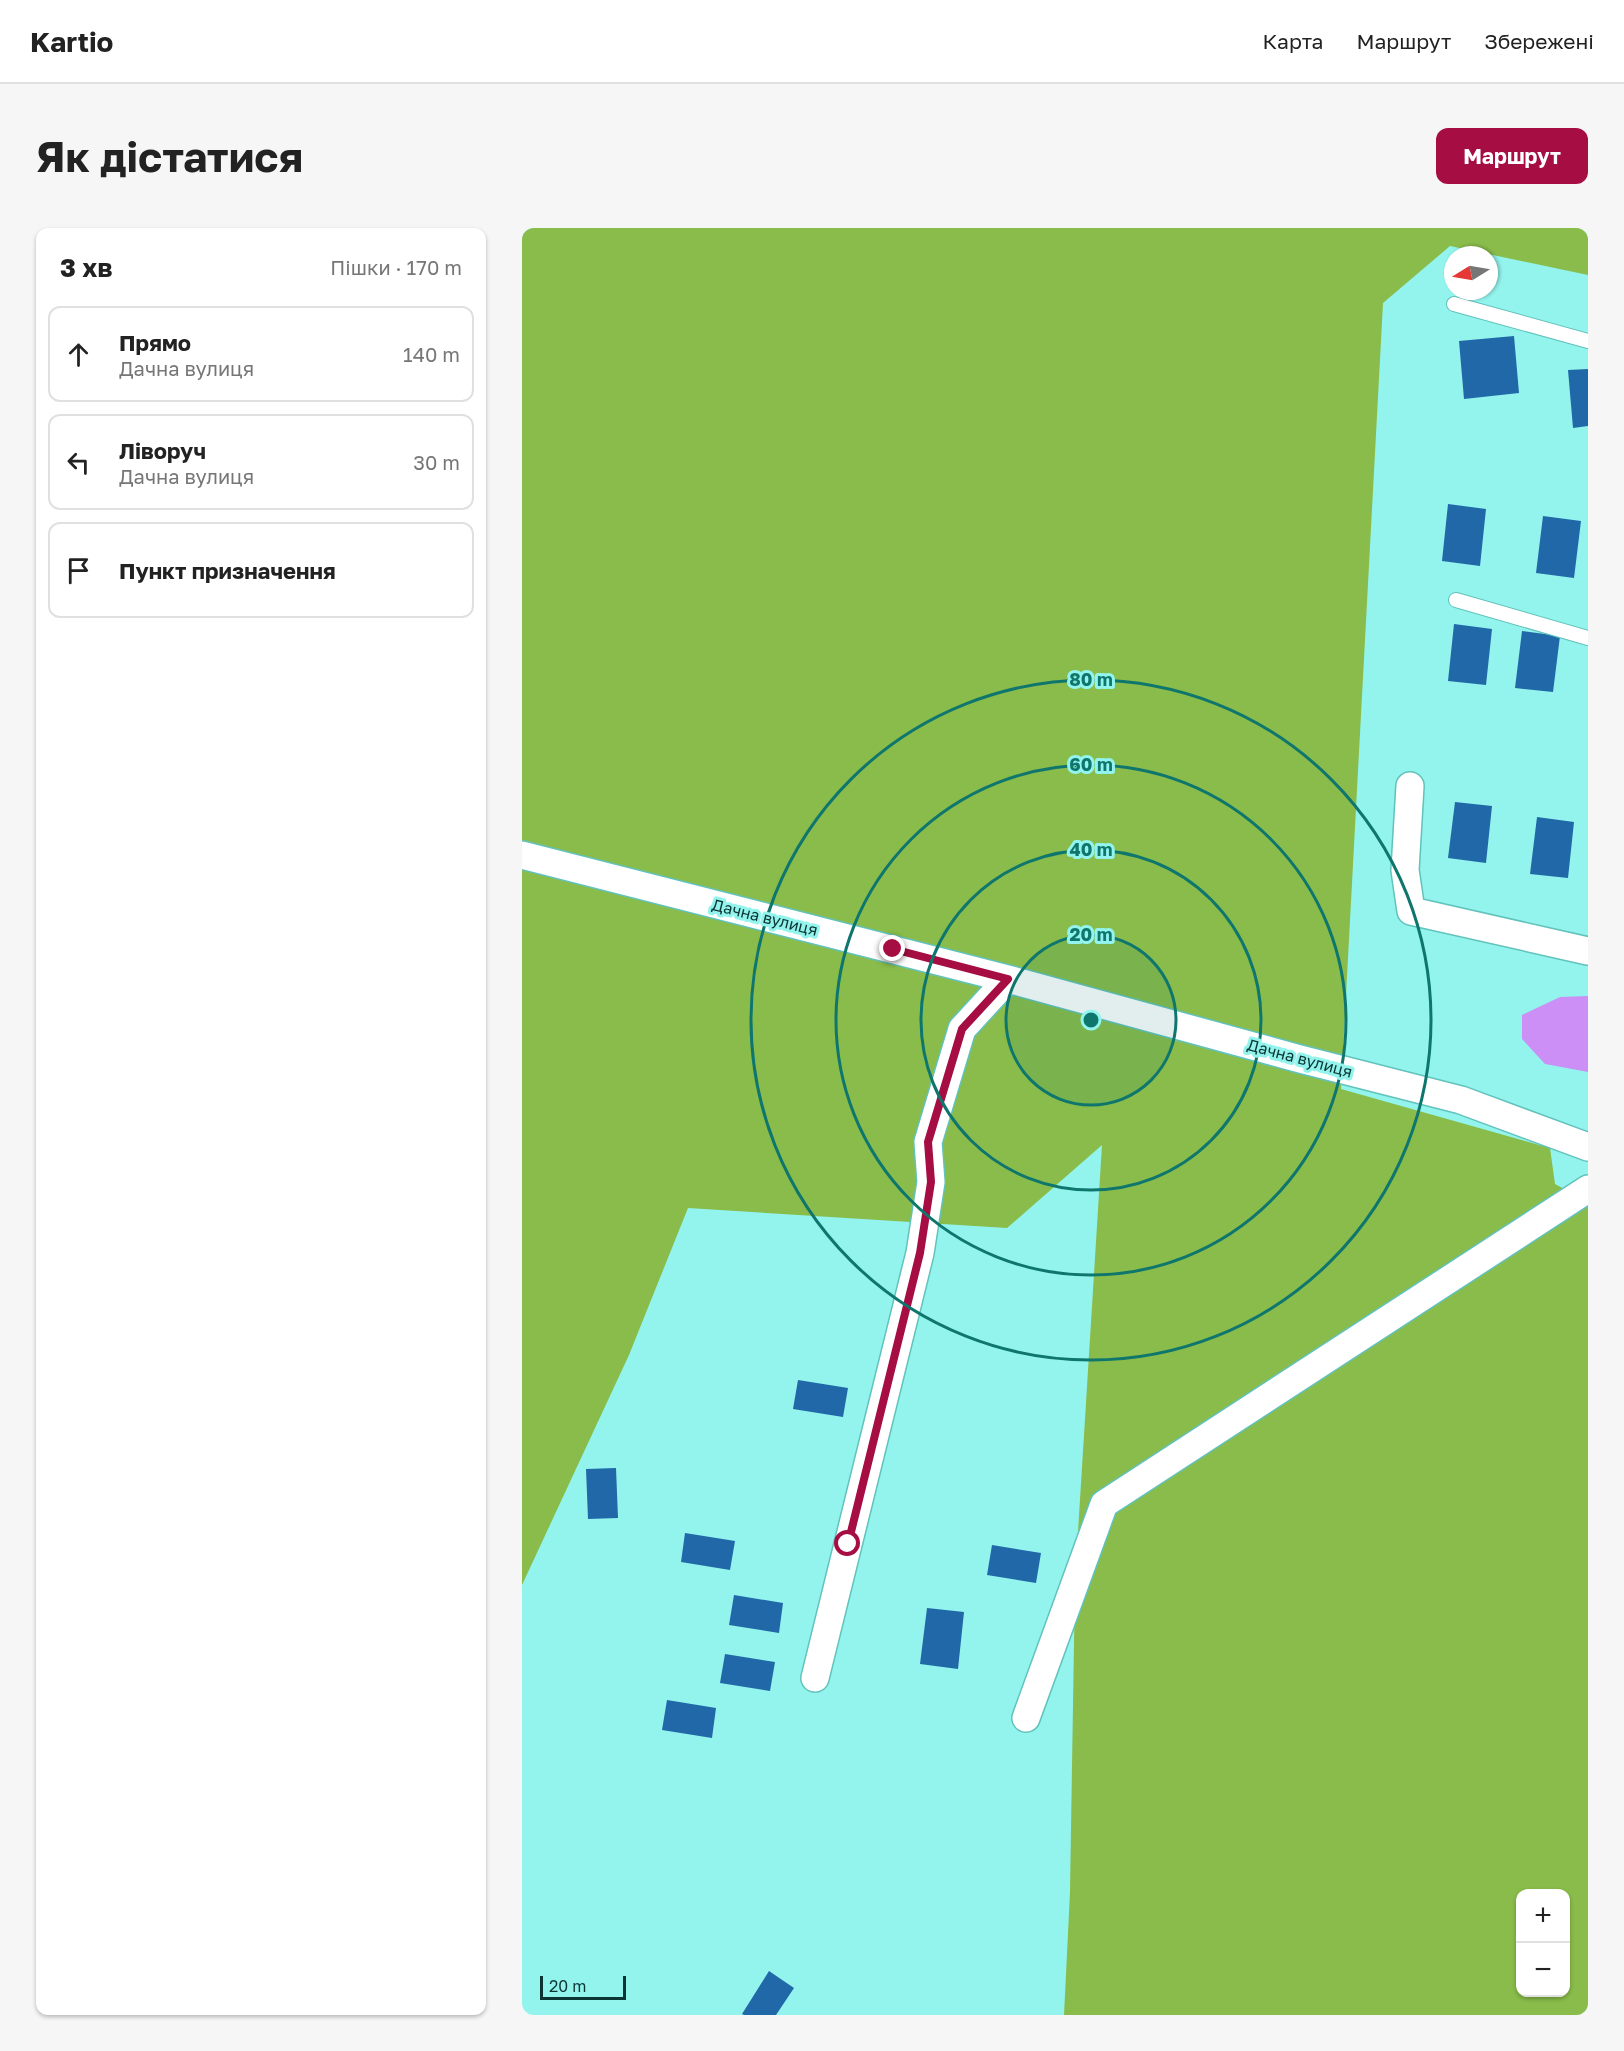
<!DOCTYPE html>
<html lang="uk">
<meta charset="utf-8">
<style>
:root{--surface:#fff;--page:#f6f6f6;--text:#222;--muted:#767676;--line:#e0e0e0;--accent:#a60e43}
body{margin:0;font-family:"Golos Text",sans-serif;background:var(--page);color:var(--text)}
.controls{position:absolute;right:18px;bottom:18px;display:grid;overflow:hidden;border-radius:12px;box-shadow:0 2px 4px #0004}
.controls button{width:54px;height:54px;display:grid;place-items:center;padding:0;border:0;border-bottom:2px solid var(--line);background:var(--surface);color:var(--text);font:30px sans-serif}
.compass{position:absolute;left:922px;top:18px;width:54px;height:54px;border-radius:50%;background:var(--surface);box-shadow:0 2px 4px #0004;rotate:259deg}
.scale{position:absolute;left:18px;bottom:15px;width:86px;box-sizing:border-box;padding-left:6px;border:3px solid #0b3634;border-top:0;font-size:16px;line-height:21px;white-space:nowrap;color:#0b3634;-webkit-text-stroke:4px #93f4ed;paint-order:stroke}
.stop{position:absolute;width:18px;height:18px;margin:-14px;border:4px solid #a60e43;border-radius:50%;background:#fff}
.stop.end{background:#a60e43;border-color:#fff;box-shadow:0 2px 6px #0008}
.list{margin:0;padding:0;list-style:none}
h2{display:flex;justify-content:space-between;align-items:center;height:78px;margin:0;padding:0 24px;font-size:26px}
h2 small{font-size:20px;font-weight:400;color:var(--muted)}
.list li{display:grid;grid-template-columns:39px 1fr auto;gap:18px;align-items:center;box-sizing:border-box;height:96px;margin:0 12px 12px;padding:0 12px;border:2px solid var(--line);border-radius:12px}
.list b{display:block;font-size:22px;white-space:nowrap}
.list p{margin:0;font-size:20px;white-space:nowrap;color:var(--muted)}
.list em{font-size:20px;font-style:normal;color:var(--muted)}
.icon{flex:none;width:33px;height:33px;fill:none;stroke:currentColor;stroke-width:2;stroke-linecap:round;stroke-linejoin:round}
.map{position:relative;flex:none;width:1066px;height:1787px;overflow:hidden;border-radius:12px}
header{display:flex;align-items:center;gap:36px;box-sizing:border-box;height:84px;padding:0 30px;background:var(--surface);border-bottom:2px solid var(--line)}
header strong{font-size:28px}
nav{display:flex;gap:33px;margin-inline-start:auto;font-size:21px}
.intro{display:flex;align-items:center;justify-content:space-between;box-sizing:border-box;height:144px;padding:0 36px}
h1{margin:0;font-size:42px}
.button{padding:15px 27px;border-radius:12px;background:var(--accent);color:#fff;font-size:21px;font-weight:700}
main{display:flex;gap:36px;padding:0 36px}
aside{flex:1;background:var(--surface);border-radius:12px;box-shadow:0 2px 4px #0004}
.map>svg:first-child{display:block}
.forest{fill:#89bc4a;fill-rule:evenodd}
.water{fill:#cb8ff6}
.building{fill:#2068a8}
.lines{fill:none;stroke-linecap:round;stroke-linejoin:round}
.service-casing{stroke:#62c2bc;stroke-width:16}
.minor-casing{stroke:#62c2bc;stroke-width:30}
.service{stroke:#fff;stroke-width:14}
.minor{stroke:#fff;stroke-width:27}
.route{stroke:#a60e43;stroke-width:8}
.ring{fill:none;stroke:#0f766e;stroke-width:3}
.labels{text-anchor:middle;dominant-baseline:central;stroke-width:6;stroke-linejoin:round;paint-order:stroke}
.street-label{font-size:16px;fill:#0b3634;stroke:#93f4ed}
.centre{fill:#0f766e;stroke:#93f4ed;stroke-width:3}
.ring-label{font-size:18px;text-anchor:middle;font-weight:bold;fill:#0f766e;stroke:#93f4ed;stroke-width:6;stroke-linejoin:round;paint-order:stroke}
</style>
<header>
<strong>Kartio</strong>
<nav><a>Карта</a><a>Маршрут</a><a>Збережені</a></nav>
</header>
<div class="intro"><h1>Як дістатися</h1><a class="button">Маршрут</a></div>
<main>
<aside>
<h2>3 хв<small>Пішки · 170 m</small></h2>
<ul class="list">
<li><svg class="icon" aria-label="ahead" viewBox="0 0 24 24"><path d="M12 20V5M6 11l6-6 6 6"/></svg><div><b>Прямо</b><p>Дачна вулиця</p></div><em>140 m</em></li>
<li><svg class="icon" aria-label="left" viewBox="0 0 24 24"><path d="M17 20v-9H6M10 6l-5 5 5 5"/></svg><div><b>Ліворуч</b><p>Дачна вулиця</p></div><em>30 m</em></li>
<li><svg class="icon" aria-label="arrive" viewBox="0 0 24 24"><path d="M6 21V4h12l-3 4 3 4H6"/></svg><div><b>Пункт призначення</b></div></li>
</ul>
</aside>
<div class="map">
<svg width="1066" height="1787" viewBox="0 0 1066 1787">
<rect width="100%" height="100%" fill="#93f4ed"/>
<path class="forest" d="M0,0h1066v47l-138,-29 -67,57 -42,786 209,59 5,36 33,18v813h-524l6,-123 5,-312 27,-435 -95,83 -319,-20 -59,147 -107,230zM999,1666h45v98h-45z"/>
<path class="water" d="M1066,768v76l-43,-8 -23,-25v-24l38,-18z"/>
<path class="building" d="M992,108l5,57 -55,6 -5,-58z
M1066,141v57l-15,2 -5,-58z
M926,276l38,5 -6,57 -38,-5z
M1021,288l38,5 -7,57 -38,-5z
M932,396l38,5 -6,56 -38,-4z
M1000,403l38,5 -7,56 -38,-4z
M933,574l37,4 -6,57 -38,-5z
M1015,589l37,5 -6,56 -38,-4z
M276,1152l50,8 -5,29 -50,-8z
M94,1240l2,50 -30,1 -2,-50z
M163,1305l50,8 -5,29 -49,-8z
M470,1317l49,8 -5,30 -49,-8z
M212,1367l49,8 -4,30 -50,-8z
M405,1380l37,4 -6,57 -38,-5z
M203,1426l50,8 -5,29 -50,-8z
M145,1472l49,8 -4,30 -50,-8z
M247,1743l25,17 -18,27h-32l-2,-1z"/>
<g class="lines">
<defs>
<path id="service" d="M932,76l134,37
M934,372l132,38"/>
<path id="minor" d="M888,558l-5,84 6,41 177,40
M0,627l486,124 292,80 161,41 127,47
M293,1450l105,-425 11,-71 -3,-40 34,-113 46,-50
M504,1490l78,-214 484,-315"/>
</defs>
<use href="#service" class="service-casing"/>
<use href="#minor" class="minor-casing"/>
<use href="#service" class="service"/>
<use href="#minor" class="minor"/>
</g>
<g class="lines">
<path class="route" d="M326,1316l72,-291 11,-71 -3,-40 34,-113 46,-50 -115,-30"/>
</g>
<circle cx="569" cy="792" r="85" fill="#0f766e" fill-opacity=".12"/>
<g class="ring">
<circle cx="569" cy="792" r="85"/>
<circle cx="569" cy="792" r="170"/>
<circle cx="569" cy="792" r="255"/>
<circle cx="569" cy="792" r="340"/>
</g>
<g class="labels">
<g class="street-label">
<text transform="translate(243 689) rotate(14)">Дачна вулиця</text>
<text transform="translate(778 830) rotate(15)">Дачна вулиця</text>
</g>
</g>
<circle cx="569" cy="792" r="9" class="centre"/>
<g class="ring-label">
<text x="569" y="458">80 m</text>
<text x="569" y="543">60 m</text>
<text x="569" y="628">40 m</text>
<text x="569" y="713">20 m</text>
</g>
</svg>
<div class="controls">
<button>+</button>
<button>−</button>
</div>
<svg class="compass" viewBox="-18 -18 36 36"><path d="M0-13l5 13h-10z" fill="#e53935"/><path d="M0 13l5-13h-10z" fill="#767676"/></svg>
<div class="scale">20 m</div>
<div class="stop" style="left:326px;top:1316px"></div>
<div class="stop end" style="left:371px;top:721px"></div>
</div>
</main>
